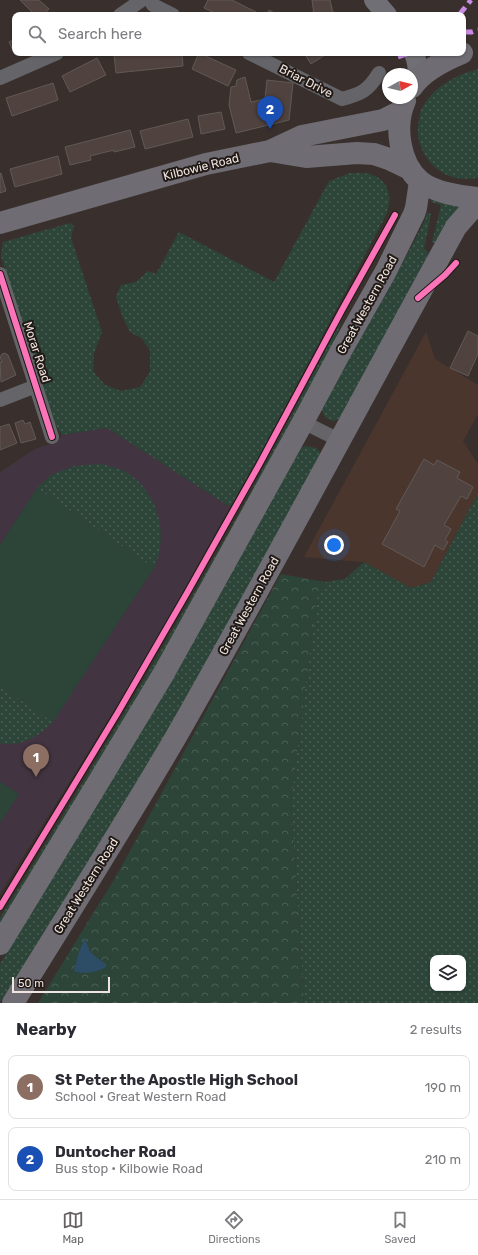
<!DOCTYPE html>
<meta charset="utf-8">
<style>
:root{--surface:#fff;--page:#f7f7f7;--text:#2b2b33;--muted:#7c7c81;--line:#e1e1e2;--accent:#666264}
body{margin:0;font-family:Rubik,sans-serif;background:var(--page);color:var(--text)}
.controls{position:absolute;right:12px;bottom:12px;display:grid;overflow:hidden;border-radius:8px;box-shadow:0 1px 3px #0004}
.controls button{width:36px;height:36px;display:grid;place-items:center;padding:0;border:0;border-bottom:1px solid var(--line);background:var(--surface);color:var(--text);font:20px sans-serif}
.compass{position:absolute;left:382px;top:68px;width:36px;height:36px;border-radius:50%;background:var(--surface);box-shadow:0 1px 3px #0004;rotate:82deg}
.scale{position:absolute;left:12px;bottom:10px;width:98px;box-sizing:border-box;padding-left:4px;border:2px solid #efe4df;border-top:0;font-size:11px;line-height:14px;white-space:nowrap;color:#efe4df;-webkit-text-stroke:3px #201915;paint-order:stroke}
.you{position:absolute;left:334px;top:545px;width:14px;height:14px;margin:-10px;border:3px solid #fff;border-radius:50%;background:#1a73e8;box-shadow:0 0 0 6px #1a73e833}
.badge{display:grid;place-items:center;width:26px;height:26px;border-radius:50%;background:var(--accent);color:#fff;font-size:13px;font-weight:700}
.pin{position:absolute;translate:-50% -33px;filter:drop-shadow(0 1px 2px #0008)}
.pin::after{content:'';position:absolute;top:21px;width:14px;height:12px;background:inherit;clip-path:polygon(0 0,100% 0,50% 100%)}
.list{margin:0;padding:0;list-style:none}
h2{display:flex;justify-content:space-between;align-items:center;height:52px;margin:0;padding:0 16px;font-size:17px}
h2 small{font-size:13px;font-weight:400;color:var(--muted)}
.list li{display:grid;grid-template-columns:26px 1fr auto;gap:12px;align-items:center;box-sizing:border-box;height:64px;margin:0 8px 8px;padding:0 8px;border:1px solid var(--line);border-radius:8px}
.list b{display:block;font-size:15px;white-space:nowrap}
.list p{margin:0;font-size:13px;white-space:nowrap;color:var(--muted)}
.list em{font-size:13px;font-style:normal;color:var(--muted)}
.icon{flex:none;width:22px;height:22px;fill:none;stroke:currentColor;stroke-width:2;stroke-linecap:round;stroke-linejoin:round}
.map{position:relative;flex:none;width:478px;height:1003px;overflow:hidden}
.search{position:absolute;background:var(--surface);box-shadow:0 1px 3px #0004;left:12px;right:12px;top:12px;height:44px;display:flex;align-items:center;gap:10px;box-sizing:border-box;padding:0 14px;border-radius:8px;color:var(--muted);font-size:15px}
.sheet{height:196px;background:var(--surface)}
nav{display:flex;justify-content:space-around;align-items:center;box-sizing:border-box;height:56px;border-top:1px solid var(--line);background:var(--surface);font-size:11px;color:var(--muted)}
nav a{display:grid;justify-items:center;gap:2px}
nav .on{color:var(--accent)}
.map>svg:first-child{display:block}
.built{fill:#4b362d}
.education{fill:#423440}
.grass{fill:url(#grass-dots);fill-rule:evenodd}
.forest{fill:url(#forest-crowns)}
.park{fill:#2c4538}
.water{fill:#2d4c66}
.building{fill:#50433f;stroke:#615956}
.lines{fill:none;stroke-linecap:round;stroke-linejoin:round}
.street{stroke:#646469;stroke-width:14}
.secondary{stroke:#6f6f75;stroke-width:20}
.primary{stroke:#6f6c73;stroke-width:22}
.quiet{stroke:#ca8be6;stroke-width:5;stroke-dasharray:10 5;stroke-linecap:butt}
.cycleway-casing{stroke:#201915;stroke-width:8}
.cycleway{stroke:#fb73b8;stroke-width:6}
.labels{text-anchor:middle;dominant-baseline:central;stroke-width:4;stroke-linejoin:round;paint-order:stroke}
.street-label{font-size:12px;fill:#efe4df;stroke:#201915}
</style>
<div class="map">
<svg width="478" height="1003" viewBox="0 0 478 1003">
<defs>
<pattern id="grass-dots" width="8" height="8" patternUnits="userSpaceOnUse"><rect width="8" height="8" fill="#2c4538"/><path d="M2 2h.1M6 6h.1" fill="none" stroke="#4b6054" stroke-width="1.8" stroke-linecap="round"/></pattern>
<pattern id="forest-crowns" width="20" height="18" patternUnits="userSpaceOnUse"><rect width="20" height="18" fill="#2c4538"/><path d="M2 6a3 3 0 1 1 6 0M12 15a3 3 0 1 1 6 0" fill="none" stroke="#4b6054"/></pattern>
</defs>
<rect width="100%" height="100%" fill="#39302d"/>
<path class="built" d="M426,332l9,27 43,26v29l-15,27 15,23v29l-47,89 -20,6 -47,-26 -60,-5z"/>
<path class="education" d="M107,428l123,79 -85,153 -145,234v-422l35,-23 21,-7 6,-7z"/>
<path class="grass" d="M478,69v109c-7,1 -14,1 -21,0 -26,-5 -44,-33 -38,-58 1,-6 2,-12 6,-17 12,-18 33,-29 53,-34z
M350,173c8,0 18,-1 25,3 16,8 17,25 11,39l-129,245 -27,47 -123,-79 -45,7 -9,-14 -52,-165 2,-14 67,-19 4,3 -3,12 31,94 -8,21 -1,18 12,14 16,6 19,-4 10,-15v-22l-9,-12 -11,-6 -7,-14 -7,-21 5,-12 15,-3 12,-11 8,3 23,-42 95,50 55,-101z
M432,193l30,11 -11,13 -15,27 -4,-2 9,-37 -10,-3z
M427,213l4,1 -7,35 5,4 -87,164 -8,4c-7,-2 -11,-4 -12,-12l54,-100 17,-29 22,-40 10,-20z
M343,317l-10,29 -161,293 -172,288v-9c79,-128 157,-258 230,-389 39,-70 76,-141 113,-212z
M305,446l11,2 4,4v6l-85,154 -106,185 -123,198 -6,7v-38l301,-516z
M101,464c6,2 14,3 21,6 35,17 48,64 32,98l-117,-80 14,-13 23,-9z
M478,493v510h-174l-13,-202 26,-203 8,-16 20,-3 19,-17 47,26 20,-6zM433,958h30v30h-30z
M0,686l53,36c-15,15 -31,25 -53,21z"/>
<path class="forest" d="M281,574l44,8 -8,16 -26,203 13,202h-266l80,-130z"/>
<path class="park" d="M37,488l117,80 -101,154 -53,-36v-141z
M0,782l19,12 -19,29z"/>
<path class="water" d="M85,937c4,17 7,17 21,27v3c-7,5 -24,8 -32,4l4,-16z"/>
<path class="building" d="M20,0h19l10,9 -6,6h-8z
M208,0h24l24,12 -1,3h-36l-15,-7z
M312,0h18l3,13 -19,2z
M269,10l9,5h-11z
M15,39v14h4l-4,2 -6,-13z
M128,53h7v2l20,-2h27l1,13 -67,7 -2,-18z
M199,53l37,17 -8,16 -36,-17z
M304,53h24l-17,11z
M97,58l9,17 -36,17 -8,-16z
M245,77l6,25 14,-3 2,-19 26,3 -4,37 -53,13 -7,-28 2,-18 5,-1 1,-6z
M53,83l5,17 -46,16 -6,-18z
M221,112l4,17 -24,5 -3,-18z
M188,119l5,18 -48,12 -5,-18z
M130,130l5,17 -21,5v-2l-24,6 1,4 -21,5 -5,-18z
M58,156l4,18 -47,13 -5,-18z
M1,173l5,18 -6,2v-19z
M468,331l10,5v18l-10,22 -18,-8z
M5,353l3,2 8,20 -15,7 -1,-20h2l-2,-5 2,-3z
M23,420l2,4 5,-2 6,17 -15,4 -6,-20z
M9,424l8,19 -17,7v-23z
M424,459l10,6 3,-5 23,12 -3,6 16,9 -6,12 -6,-3 -17,29 7,4 -6,11 3,2 -5,8 -8,-5 -11,22 -42,-23 18,-33 -4,-2z"/>
<g class="lines">
<path class="street" d="M150,0l3,5 20,10
M120,15l22,-15
M249,53l93,46c19,-5 26,-8 37,-26
M0,78l57,-25
M0,274l52,163
M0,400l36,-14
M303,422l38,19"/>
<path class="secondary" d="M374,0l13,15
M414,53c4,11 5,18 1,29"/>
<path class="primary" d="M412,87c11,-16 33,-27 50,-34
M405,101c-11,24 -6,62 15,80 13,11 41,16 58,17
M270,151l36,6 51,-4 17,1 15,5 21,10
M0,223l206,-59 64,-13 32,-15 81,-16 18,-9
M0,944l96,-158 68,-113 139,-251 39,-73 44,-78 28,-57 2,-6 4,-27
M13,1003c55,-89 111,-177 164,-268 96,-168 186,-339 279,-508l14,-16 8,-5"/>
<path class="quiet" d="M459,15l12,-15
M463,32h9l6,-2
M398,57l11,-4"/>
<defs>
<path id="cycleway" d="M0,274l52,163
M418,298l27,-23 11,-12
M0,907l117,-193 70,-121 72,-128 83,-155 53,-95"/>
</defs>
<use href="#cycleway" class="cycleway-casing"/>
<use href="#cycleway" class="cycleway"/>
</g>
<g class="labels">
<g class="street-label">
<text transform="translate(306 81) rotate(27)">Briar Drive</text>
<text transform="translate(201 167) rotate(-14)">Kilbowie Road</text>
<text transform="translate(367 305) rotate(-61)">Great Western Road</text>
<text transform="translate(37 352) rotate(72)">Morar Road</text>
<text transform="translate(249 606) rotate(-61)">Great Western Road</text>
<text transform="translate(86 886) rotate(-58)">Great Western Road</text>
</g>
</g>
</svg>
<div class="controls">
<button><svg class="icon" aria-label="layers" viewBox="0 0 24 24"><path d="M12 4l9 5-9 5-9-5zM3 14l9 5 9-5"/></svg></button>
</div>
<svg class="compass" viewBox="-18 -18 36 36"><path d="M0-13l5 13h-10z" fill="#e53935"/><path d="M0 13l5-13h-10z" fill="#7c7c81"/></svg>
<div class="scale">50 m</div>
<div class="you"></div>
<div class="pin badge" style="left:36px;top:777px;background:#8d6e63">1</div>
<div class="pin badge" style="left:270px;top:129px;background:#1a4fb4">2</div>
<div class="search"><svg class="icon" aria-label="search" viewBox="0 0 24 24"><circle cx="10" cy="10" r="6"/><path d="M15 15l6 6"/></svg>Search here</div>
</div>
<section class="sheet">
<h2>Nearby<small>2 results</small></h2>
<ul class="list">
<li><span class="badge" style="background:#8d6e63">1</span><div><b>St Peter the Apostle High School</b><p>School · Great Western Road</p></div><em>190 m</em></li>
<li><span class="badge" style="background:#1a4fb4">2</span><div><b>Duntocher Road</b><p>Bus stop · Kilbowie Road</p></div><em>210 m</em></li>
</ul>
</section>
<nav>
<a class="on"><svg class="icon" aria-label="map" viewBox="0 0 24 24"><path d="M3 6l6-2 6 2 6-2v14l-6 2-6-2-6 2zM9 4v14M15 6v14"/></svg>Map</a>
<a><svg class="icon" aria-label="directions" viewBox="0 0 24 24"><path d="M12 3l9 9-9 9-9-9zM9 14v-3h6M13 9l2 2-2 2"/></svg>Directions</a>
<a><svg class="icon" aria-label="saved" viewBox="0 0 24 24"><path d="M7 4h10v16l-5-4-5 4z"/></svg>Saved</a>
</nav>
